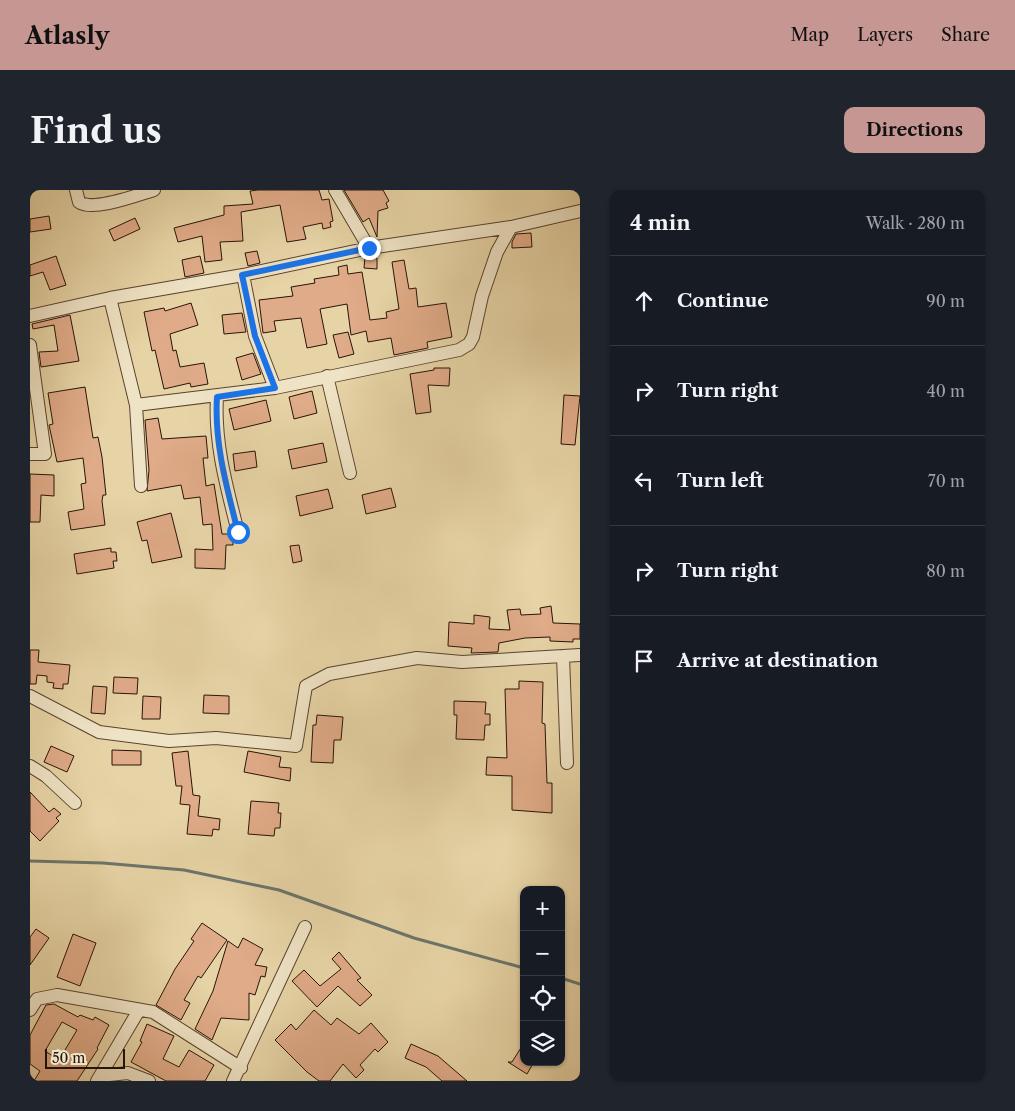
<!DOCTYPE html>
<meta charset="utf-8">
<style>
:root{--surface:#171b24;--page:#20242c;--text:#f1f3f6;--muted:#9ea1a6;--line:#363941;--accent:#c59692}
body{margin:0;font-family:"Libre Caslon Text",serif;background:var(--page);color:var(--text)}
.controls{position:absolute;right:15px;bottom:15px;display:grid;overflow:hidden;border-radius:10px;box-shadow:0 1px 4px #0004}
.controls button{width:45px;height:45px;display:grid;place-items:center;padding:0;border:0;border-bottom:1px solid var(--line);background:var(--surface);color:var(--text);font:25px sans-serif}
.scale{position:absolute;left:15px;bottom:12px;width:80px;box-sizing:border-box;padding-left:5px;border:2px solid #2a1308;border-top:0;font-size:14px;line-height:18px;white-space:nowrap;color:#2a1308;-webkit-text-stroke:4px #efe3c5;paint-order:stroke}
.stop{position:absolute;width:15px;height:15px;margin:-11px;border:4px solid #1a73e8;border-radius:50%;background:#fff}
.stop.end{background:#1a73e8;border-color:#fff;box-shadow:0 1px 5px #0008}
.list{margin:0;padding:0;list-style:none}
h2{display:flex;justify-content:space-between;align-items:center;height:65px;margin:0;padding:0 20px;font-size:21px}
h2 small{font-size:16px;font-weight:400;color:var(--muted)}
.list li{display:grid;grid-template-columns:32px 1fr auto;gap:15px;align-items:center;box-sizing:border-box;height:90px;padding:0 20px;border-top:1px solid var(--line)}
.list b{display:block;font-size:19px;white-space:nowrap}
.list em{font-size:16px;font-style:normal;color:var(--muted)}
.icon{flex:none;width:28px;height:28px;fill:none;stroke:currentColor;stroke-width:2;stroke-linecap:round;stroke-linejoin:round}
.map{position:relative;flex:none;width:550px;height:891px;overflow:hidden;border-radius:10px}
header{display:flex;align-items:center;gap:30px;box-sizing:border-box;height:70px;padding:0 25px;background:var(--accent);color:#111}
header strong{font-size:24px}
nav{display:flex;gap:28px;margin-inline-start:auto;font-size:18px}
.intro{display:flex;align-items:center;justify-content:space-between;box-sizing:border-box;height:120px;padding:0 30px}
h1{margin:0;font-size:35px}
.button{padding:12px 22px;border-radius:10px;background:var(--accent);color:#111;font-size:18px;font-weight:700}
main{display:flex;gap:30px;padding:0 30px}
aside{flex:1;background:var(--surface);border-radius:10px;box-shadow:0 1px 4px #0004}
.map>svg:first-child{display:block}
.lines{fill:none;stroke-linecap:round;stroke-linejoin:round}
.stream{stroke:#6c756c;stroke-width:3}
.building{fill:#e0ab88;stroke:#2a1308;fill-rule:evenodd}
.street-casing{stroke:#594330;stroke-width:14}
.street{stroke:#efe3c5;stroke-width:12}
.route{stroke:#1a73e8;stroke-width:6}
</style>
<header>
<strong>Atlasly</strong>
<nav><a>Map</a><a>Layers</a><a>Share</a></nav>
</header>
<div class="intro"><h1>Find us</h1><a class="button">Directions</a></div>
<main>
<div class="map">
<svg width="550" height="891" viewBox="0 0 550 891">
<rect width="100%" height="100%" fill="#e7d4a6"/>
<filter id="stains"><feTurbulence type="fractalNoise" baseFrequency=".004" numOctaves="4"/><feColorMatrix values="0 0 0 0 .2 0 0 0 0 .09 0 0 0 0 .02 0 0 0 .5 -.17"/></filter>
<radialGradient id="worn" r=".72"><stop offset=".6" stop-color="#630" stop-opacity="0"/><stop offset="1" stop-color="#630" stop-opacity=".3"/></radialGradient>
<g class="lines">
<path class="stream" d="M0,671l73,2 81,7 95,20 135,48 110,30
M531,788l19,6"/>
</g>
<path class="building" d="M228,0h61l3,10 7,-1 4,22 -3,1 1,5 -8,2 -1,-6 -19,4 3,12 -19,3 -7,-37 -39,7 2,29 -23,1 2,18 -17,2 -3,-26 -24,6 -4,-14 50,-13v-9l29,-2 -3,-13z
M314,0h39l6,11 -3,2 2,5 -10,3 -1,26 -8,-19 -6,4z
M19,26l2,13 -21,3v-13z
M105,28l5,11 -26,12 -5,-11z
M501,43l1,14 -20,1v-6l4,-8z
M227,61l3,12 -12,3 -3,-13z
M26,66l10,29 -16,5 -7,-18 -13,4v-11z
M170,66l4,17 -19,4 -3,-17z
M335,67l12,1v11l-13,-1z
M374,70l5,29 7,-1 2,19 28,-4 6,34 -25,5 1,6 -34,7 -3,-17 -23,4 -2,-11 -15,4 -4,-31 -27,5 7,35 -20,4 -6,-30 -27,3 2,10 -13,2 -4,-33 34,-4 -2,-9 24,-4 -1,-4 25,-4 -1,-8 9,-2 1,9 14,-2 8,48 17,-2 -1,-6 13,-3 -7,-47z
M161,113l7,22 -28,9 3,17 3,-1 4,17 24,-4 4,21 -17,3 -1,-4 -26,6 -9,-39 -3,1 -8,-39 20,-4 1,3z
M212,123l4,19 -22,2 -2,-19z
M40,125l9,46 -38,6 -2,-15 19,-1 -4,-26 -21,4 -1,-5z
M318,142l6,22 -15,4 -6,-23z
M223,163l8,21 -19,6 -6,-22z
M404,178h16l-1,18 -21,-1 3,27 -15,2 -6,-40 24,-4z
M55,197l8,51 5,-1 4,20 4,38h-3l-1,6 3,24 -34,5 -3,-18 16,-3 -3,-25 5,-1 -3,-25 -26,4 -8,-37 4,-1 -5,-31z
M282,201l5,22 -23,6 -5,-22z
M534,205l16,1 -5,49 -14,-1z
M236,210l5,21 -37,9 -5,-21z
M128,228l4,21 44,-3 2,22h-5l3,28 8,-2 8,50h8l3,4v7h-7l-1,24 -30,-1v-19l18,1 -1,-26 -9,1 -3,-28 -16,2 -3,-14 -34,6 2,-21 -4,-50z
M293,253l4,19 -35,7 -4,-19z
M225,261l2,16 -22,4 -2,-17z
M0,284l24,1v21l-13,-1 -1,27h-10z
M361,298l5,19 -30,7 -4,-19z
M298,299l5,19 -33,8 -4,-20z
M141,323l11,44 -30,6 -5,-23 -5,1 -5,-19z
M269,355l3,16 -9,2 -3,-17z
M81,358v4h5l1,9h-4l1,7 -37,6 -3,-20z
M521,416l2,17 27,1v15h-7v3l-23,-1v-4l-25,1 -26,5 -1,9 -27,1 1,-5 -24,-2 1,-24 25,2v-9l16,2 -1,12 21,1 -3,-20 13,-1 1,6 20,-1 -1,-6z
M0,460h9l-1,12 32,3 -2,19h-5v5l-10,-1 1,-5 -7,-1v-6l-10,-1 -1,9h-6z
M84,487l24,1 -1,16 -24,-1z
M489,491l24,1 -1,41 3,1 2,59h5v30l-40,-3v-34l-26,-1 1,-18 20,1 -2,-69h14z
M63,496l14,1 -2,27 -14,-1z
M174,505l25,1v18l-26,-1z
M113,506l18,1 -1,22h-18z
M424,511l32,1 -1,12h5v11h-5l-1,15 -28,-1 1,-24h-3z
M287,525l26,2 -2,23h-7l-1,23 -22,-1 2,-37h3z
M21,556l23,10 -7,16 -23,-10z
M82,560l29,1v14h-29z
M158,561l5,44 7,1 -2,20 22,3 -1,11 -6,-1 -1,7 -25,-2 3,-29 -10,-1 2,-18h-6l-4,-33z
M218,561l33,6 -2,10 12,1 -1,13 -46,-9z
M0,602l19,20 5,-4 7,6 -5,4 3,3 -19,20 -10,-10z
M221,611l28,2 -1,10h3l-1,15h-5l-1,8 -26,-2z
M172,733l25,17 -26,38 -3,-2 -14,24 6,3 -9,17 -25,-15 19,-36 19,-28 -3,-2z
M6,739l13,9 -19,27v-28z
M43,744l23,9 -16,43 -23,-9z
M213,748l20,11 -8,16 12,2 -2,10 -4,-1 -6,19 -6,-2v27l-28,-2 -9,22 -17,-11 18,-38 15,-50 10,7z
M309,762l22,26 -4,2 15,15 -12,11 -22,-20 -21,21 -25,-26 12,-11 16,16 21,-17 -9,-10z
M24,814l24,13 2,-2 13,5 2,-3 14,8 -12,23 1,1 -21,32h-43l6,-10 -10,-7v-29l16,-30zM32,832l15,8 -18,30 -14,-9z
M284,820l17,15 6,-7 22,16 12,-11 17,19 -10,10 -3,-3 -15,16 4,5 -8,8 -13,-14 -13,17h-11l-12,-9 -32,-32 16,-16 5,6z
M117,834l27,12 -11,23 16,8 10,-17 25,15 -9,16h-39l-35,-19 11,-20 -2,-1z
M494,853v19h10l-7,12 -19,-12h4z
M381,854l27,12 29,25h-25l-16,-14 -21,-9z"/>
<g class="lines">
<defs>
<path id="street" d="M46,0l3,12c14,10 58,-7 75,-12
M305,0l34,58
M213,85l12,61 20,52
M80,108l26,107 5,81
M0,126l80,-18 133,-23 126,-27 142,-21 69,-16
M0,155l15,109h-15
M297,186l23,97
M187,207c-3,46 10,91 21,135
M106,215l139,-17 184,-38 10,-6 4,-7 9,-41 15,-44 14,-25
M533,466l4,107
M0,506l69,36 70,9 47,-3 80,8 10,-60 23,-12 88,-16 45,4 118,-7
M0,576l16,10 29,27
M0,820l7,-11 20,-4 96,17 88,56
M70,886l28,-3 21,8
M67,891l42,-71
M203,891l72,-154"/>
</defs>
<use href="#street" class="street-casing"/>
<use href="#street" class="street"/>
</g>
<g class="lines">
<path class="route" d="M208,342c-11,-44 -24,-89 -21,-135l58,-9 -20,-52 -13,-61 127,-27"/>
</g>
<rect width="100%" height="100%" filter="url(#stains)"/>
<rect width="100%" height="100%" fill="url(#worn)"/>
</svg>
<div class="controls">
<button>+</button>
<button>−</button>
<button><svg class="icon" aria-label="locate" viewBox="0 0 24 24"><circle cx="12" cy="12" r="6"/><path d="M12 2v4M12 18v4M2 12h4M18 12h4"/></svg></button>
<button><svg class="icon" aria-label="layers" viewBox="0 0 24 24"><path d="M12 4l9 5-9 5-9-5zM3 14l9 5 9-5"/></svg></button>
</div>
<div class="scale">50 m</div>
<div class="stop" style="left:208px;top:342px"></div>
<div class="stop end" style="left:339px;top:58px"></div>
</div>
<aside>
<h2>4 min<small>Walk · 280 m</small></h2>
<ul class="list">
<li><svg class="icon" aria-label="ahead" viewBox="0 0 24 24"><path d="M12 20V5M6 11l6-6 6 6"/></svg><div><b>Continue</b></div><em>90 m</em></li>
<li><svg class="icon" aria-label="right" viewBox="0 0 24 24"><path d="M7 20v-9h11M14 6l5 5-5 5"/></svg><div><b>Turn right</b></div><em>40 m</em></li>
<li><svg class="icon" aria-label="left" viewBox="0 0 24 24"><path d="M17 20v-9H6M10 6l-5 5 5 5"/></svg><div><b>Turn left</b></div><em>70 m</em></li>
<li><svg class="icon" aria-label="right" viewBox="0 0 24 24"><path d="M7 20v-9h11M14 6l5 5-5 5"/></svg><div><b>Turn right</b></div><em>80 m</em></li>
<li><svg class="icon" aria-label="arrive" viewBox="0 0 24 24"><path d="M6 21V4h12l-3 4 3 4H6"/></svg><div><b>Arrive at destination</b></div></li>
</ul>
</aside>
</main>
